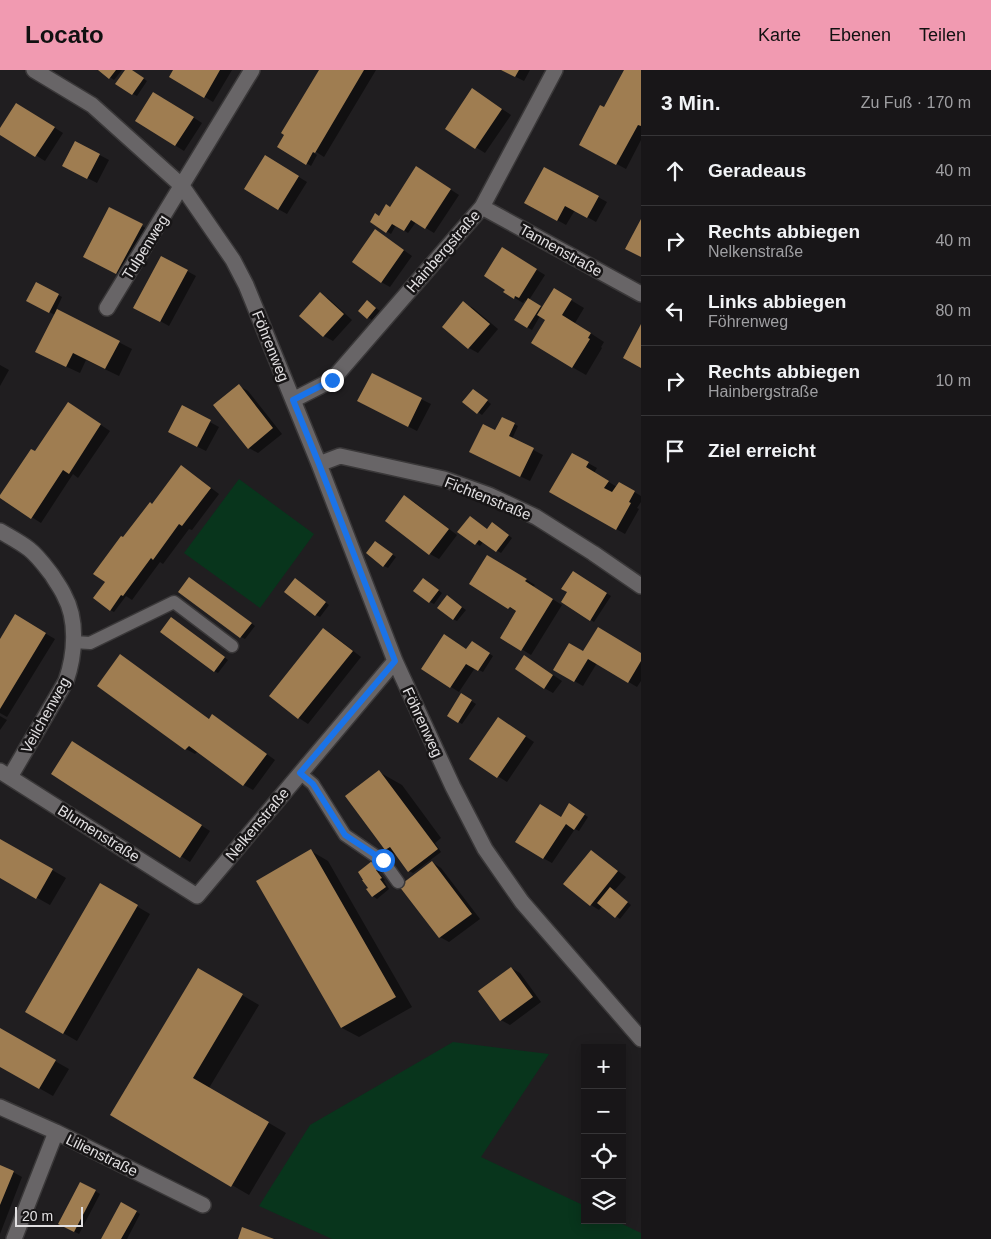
<!DOCTYPE html>
<html lang="de">
<meta charset="utf-8">
<style>
:root{--surface:#181618;--page:#252325;--text:#f1f3f6;--muted:#9f9fa2;--line:#363537;--accent:#f19ab1}
body{margin:0;font-family:Helvetica,sans-serif;background:var(--page);color:var(--text)}
.controls{position:absolute;right:15px;bottom:15px;display:grid;overflow:hidden;border-radius:0px;box-shadow:0 2px 12px #0003}
.controls button{width:45px;height:45px;display:grid;place-items:center;padding:0;border:0;border-bottom:1px solid var(--line);background:var(--surface);color:var(--text);font:25px sans-serif}
.scale{position:absolute;left:15px;bottom:12px;width:68px;box-sizing:border-box;padding-left:5px;border:2px solid #e2e0e2;border-top:0;font-size:14px;line-height:18px;white-space:nowrap;color:#e2e0e2;-webkit-text-stroke:4px #171516;paint-order:stroke}
.stop{position:absolute;width:15px;height:15px;margin:-11px;border:4px solid #1a73e8;border-radius:50%;background:#fff}
.stop.end{background:#1a73e8;border-color:#fff;box-shadow:0 1px 5px #0008}
.list{margin:0;padding:0;list-style:none}
h2{display:flex;justify-content:space-between;align-items:center;height:65px;margin:0;padding:0 20px;font-size:21px}
h2 small{font-size:16px;font-weight:400;color:var(--muted)}
.list li{display:grid;grid-template-columns:32px 1fr auto;gap:15px;align-items:center;box-sizing:border-box;height:70px;padding:0 20px;border-top:1px solid var(--line)}
.list b{display:block;font-size:19px;white-space:nowrap}
.list p{margin:0;font-size:16px;white-space:nowrap;color:var(--muted)}
.list em{font-size:16px;font-style:normal;color:var(--muted)}
.icon{flex:none;width:28px;height:28px;fill:none;stroke:currentColor;stroke-width:2;stroke-linecap:round;stroke-linejoin:round}
.map{position:relative;flex:none;width:641px;height:1169px;overflow:hidden}
header{display:flex;align-items:center;gap:30px;box-sizing:border-box;height:70px;padding:0 25px;background:var(--accent);color:#111}
header strong{font-size:24px}
nav{display:flex;gap:28px;margin-inline-start:auto;font-size:18px}
main{display:flex}
aside{flex:1;background:var(--surface)}
.map>svg:first-child{display:block}
.green{fill:#08351c}
.shadow{fill:#0007}
.building{fill:#9f7d51}
.lines{fill:none;stroke-linecap:round;stroke-linejoin:round}
.lane-casing{stroke:#3a3839;stroke-width:15}
.street-casing{stroke:#3a3839;stroke-width:18}
.lane{stroke:#686567;stroke-width:12}
.street{stroke:#686567;stroke-width:15}
.route{stroke:#1a73e8;stroke-width:6}
.labels{text-anchor:middle;dominant-baseline:central;stroke-width:5;stroke-linejoin:round;paint-order:stroke}
.street-label{font-size:15px;fill:#e2e0e2;stroke:#171516}
</style>
<header>
<strong>Locato</strong>
<nav><a>Karte</a><a>Ebenen</a><a>Teilen</a></nav>
</header>
<main>
<div class="map">
<svg width="641" height="1169" viewBox="0 0 641 1169">
<rect width="100%" height="100%" fill="#201e20"/>
<path class="green" d="M239,409l75,55 -54,74 -76,-55z
M453,972l96,12 -68,103 104,49v14h29l27,13v6h-309l-73,-33 51,-81z"/>
<path class="shadow" d="M100,0h22l-8,10z
M127,0h4l16,11 -10,15 -4,-2z
M175,0h57l-19,32 -42,-26z
M321,0h55l-52,87 -14,-9 -1,2 8,5 -6,11 -32,-19z
M502,0h28l-6,11z
M626,0h12l3,2v68l-15,29 -37,-20 16,-40z
M481,25l30,20 -26,38 -38,-24z
M163,28l39,25 -18,28 -48,-31z
M25,39l38,24 -18,28 -45,-28v-3z
M75,72l34,18 -12,23 -25,-13z
M274,92l33,20 -20,32 -9,-5z
M545,98l62,34 -11,20 -21,-12 -9,15 -40,-23z
M425,103l34,22 -25,38 -18,-11 -8,11 -12,-8 -5,9 -20,-12 19,-14z
M142,156l9,5 -25,47 -33,-17z
M384,166l28,20 -22,31 -9,-5z
M511,184l34,21 -16,25 14,9 11,-19 30,18 -9,15 29,19 -3,5 1,1 -16,27 -14,-8 -25,-47 -7,-4 -8,14 -16,-10 11,-18 -2,-2 -2,3 -18,-11z
M187,201l9,5 -27,50 -25,-14z
M37,214l25,13 -6,13 76,39 -13,27 -33,-16 -6,13 -30,-14 5,-44 -27,-14z
M320,224l9,5 23,21 -19,21 -9,-5z
M464,233l9,5 25,21 -20,24 -9,-5z
M371,234l9,7 -8,9 -13,-9z
M0,295l9,5 -9,16z
M372,305l59,29 -14,27 -49,-25z
M239,316l9,5 34,43 -24,19 -9,-5z
M477,323l14,11 -9,11 -18,-13z
M182,337l37,20 -13,24 -28,-14z
M77,339l33,22 -32,47 -5,-4 -32,49 -41,-26 35,-44z
M502,348l16,8 -6,13 31,16 -13,26 -50,-24 21,-23z
M572,384l25,14 -3,5 23,14 2,-4 22,13v6l-4,6 2,1 -14,25 -74,-42z
M190,402l29,22 -27,36 -3,-1 -26,35 -3,-2 -28,38 -6,-4 -12,16 -4,-2 -5,-26 19,-45 28,-34z
M405,427l9,5 43,33 -18,24 -9,-5z
M496,456l16,12 -11,15 -18,-11 -3,4 -21,-14 29,-2z
M379,475l17,12 -8,11 -4,-2z
M488,486l47,29 -2,2 29,18 -31,50 -29,-18 15,-25 -47,-28z
M573,503l38,23 -17,26 -32,-20 7,-10z
M193,510l62,46 -10,13 -4,-2z
M299,512l30,23 -9,12 -4,-2z
M427,512l15,11 -8,11 -4,-2z
M451,529l15,11 -9,11 -4,-2z
M15,546l40,23 -48,78 -7,-4v-72z
M175,551l53,39 -10,13 -4,-2z
M324,560l9,5 28,22 -53,67 -9,-6 -28,-22z
M472,573l21,13 -10,16 -8,-4 -16,24 -8,-5 16,-37z
M583,582l58,2v27l-4,6 -40,-24 -14,23 -28,-16z
M525,586l37,25 -9,12 -9,-5z
M99,615l111,34 11,2 54,39 -22,30 -9,-5 -46,-34 -3,3 -9,-5z
M462,625l14,9 -14,20 -14,-9z
M0,646l7,4 -7,10z
M507,654l27,18 -27,40 -36,-23z
M81,678l129,83 -20,31 -138,-88z
M379,702l23,13 39,53 -6,5 6,9 -28,21 -4,-2 -11,-15 -12,-7z
M570,735l18,12 -9,14 -4,-2 -23,34 -9,-5 18,-39z
M0,770l66,38 -16,27 -50,-28z
M311,781l17,10 84,146 -53,30 -17,-9z
M592,781l8,6 26,20 -12,14 17,14 -11,14 -18,-13 -3,4 -8,-5z
M432,792l9,6 39,51 -31,23 -9,-5z
M372,793l4,2 5,7 -2,1 6,7 -1,1 5,8 -12,10 -4,-3 -5,-7 1,-1z
M100,815l50,29 -73,127 -50,-29z
M511,898l9,5 21,29 -31,23 -9,-5z
M198,899l61,36 -50,83 77,45 -37,62 -137,-80z
M0,960l69,39 -16,27 -53,-30z
M0,1097l13,5 9,5 -22,57z
M81,1113l19,11 -21,40 -19,-10z
M122,1134l18,10 -13,25h-25z"/>
<path class="building" d="M98,0h18l-7,9z
M125,0h7l12,8 -12,17 -17,-11z
M173,0h47l-16,28 -35,-21z
M319,0h45l-49,83 -2,-1 -7,13 -29,-18 7,-12 -3,-2z
M501,0h18l-4,7z
M624,0h17v56l-3,-1 -22,40 -37,-20 21,-40 4,2z
M472,18l30,21 -27,40 -30,-20z
M153,22l41,25 -19,29 -40,-25z
M16,33l39,24 -20,30 -35,-22v-7z
M75,71l25,13 -13,25 -25,-13z
M265,85l34,21 -21,34 -34,-21z
M416,96l35,23 -26,40 -14,-9 -7,11 -12,-7 -6,9 -16,-11 5,-9 4,3 7,-12 4,3z
M544,97l55,29 -12,22 -22,-12 -8,15 -33,-18z
M109,137l34,17 -27,50 -33,-17z
M641,149v38l-16,-8z
M375,159l29,21 -23,33 -29,-21z
M502,177l35,22 -18,29 -4,-2 -1,3 -11,-7 2,-2 -21,-14z
M161,186l27,14 -28,52 -27,-14z
M36,212l23,12 -10,19 -23,-12z
M554,218l18,11 -10,16 29,18 -3,5 2,1 -18,29 -41,-25 14,-23 -8,-5z
M320,222l24,22 -21,23 -24,-21z
M528,228l13,8 -14,22 -13,-8z
M367,230l9,8 -9,11 -9,-8z
M463,231l27,23 -22,25 -26,-22z
M57,239l63,32 -15,28 -32,-16 -7,14 -31,-15z
M641,254v44l-18,-10z
M372,303l50,25 -14,29 -51,-26z
M239,314l34,44 -25,21 -35,-44z
M473,319l15,11 -11,14 -15,-12z
M68,332l33,22 -32,50 -6,-4 -32,49 -31,-21v-3l31,-46 4,2z
M182,335l29,15 -14,27 -29,-15z
M502,347l13,6 -6,13 25,12 -14,29 -51,-25 14,-28 12,6z
M572,383l17,9 -3,5 23,14 -5,7 8,4 7,-10 16,9 -6,11 2,1 -15,27 -67,-38z
M181,395l30,23 -29,38 -3,-2 -26,36 -2,-2 -28,38 -2,-1 -11,16 -17,-13 12,-16 -12,-8 28,-38 2,1 27,-35 2,2z
M404,425l45,34 -20,26 -44,-34z
M470,446l17,13 5,-7 17,13 -13,17 -17,-12 -4,5 -18,-13z
M375,471l18,13 -10,13 -17,-14z
M487,485l40,24 -2,2 28,18 -32,52 -21,-13 16,-27 -6,-4 -2,2 -39,-25z
M573,501l34,22 -17,28 -29,-19 6,-10 -6,-3z
M189,507l63,46 -12,15 -62,-46z
M295,508l31,24 -11,14 -31,-24z
M423,508l16,12 -10,13 -16,-12z
M447,525l15,12 -9,13 -16,-12z
M15,544l31,19 -46,76v-70z
M171,547l54,40 -11,15 -54,-40z
M598,557l43,26v8l-13,22 -40,-24 -14,23 -21,-12 16,-27 14,8z
M323,558l30,23 -55,68 -29,-23z
M444,564l22,15 6,-8 18,12 -12,18 -12,-7 -16,24 -29,-19z
M120,584l89,65 3,-5 55,40 -24,32 -54,-40 -4,4 -88,-64z
M524,585l29,20 -9,14 -29,-20z
M461,623l11,7 -14,23 -11,-7z
M498,647l28,19 -29,42 -28,-19z
M72,671l130,84 -22,33 -129,-84z
M379,700l59,79 -30,23 -18,-25 -5,3 -40,-54z
M569,733l16,11 -11,16 -8,-6 -23,35 -28,-17 25,-38 21,13z
M0,769l53,30 -17,30 -36,-21z
M311,779l85,148 -55,31 -85,-147z
M591,780l27,21 -28,35 -27,-22z
M372,791l5,8 -1,1 6,8 -2,1 6,8 -14,10 -6,-8 2,-1 -6,-8h1l-5,-8z
M432,791l40,53 -33,24 -40,-52z
M100,813l38,22 -75,129 -38,-22z
M610,817l18,15 -13,16 -18,-15z
M511,897l22,30 -33,24 -22,-30z
M198,898l45,26 -50,84 76,44 -38,65 -121,-72z
M0,958l56,32 -17,29 -39,-22z
M0,1095l14,6 -14,34z
M80,1112l16,8 -22,42 -16,-8z
M121,1132l16,9 -16,28h-20z
M242,1157l32,12h-36z"/>
<g class="lines">
<defs>
<path id="lane" d="M73,572l17,1 84,-41 58,44
M300,703l13,11 32,51 38,26 15,21"/>
<path id="street" d="M34,0l58,35 90,81 51,74 13,25 73,179 76,197 58,126 32,62 37,53 119,137
M482,137l159,87
M107,238l145,-238
M293,330l39,-20 150,-173 73,-137
M319,394l21,-8 104,23 45,16 47,22 57,36 48,33
M0,461c10,6 20,11 29,18 9,7 16,17 23,26 4,7 9,13 12,20 14,25 11,60 2,86l-56,96
M0,701l197,125 198,-235
M0,1037l56,25 147,73
M14,1169l42,-107"/>
</defs>
<use href="#lane" class="lane-casing"/>
<use href="#street" class="street-casing"/>
<use href="#lane" class="lane"/>
<use href="#street" class="street"/>
</g>
<g class="lines">
<path class="route" d="M332,310l-39,20 26,64 76,197 -95,112 13,11 32,51 38,25"/>
</g>
<g class="labels">
<g class="street-label">
<text transform="translate(145 177) rotate(-58)">Tulpenweg</text>
<text transform="translate(561 180) rotate(29)">Tannenstraße</text>
<text transform="translate(443 181) rotate(-49)">Hainbergstraße</text>
<text transform="translate(271 276) rotate(68)">Föhrenweg</text>
<text transform="translate(488 428) rotate(22)">Fichtenstraße</text>
<text transform="translate(45 645) rotate(-61)">Veilchenweg</text>
<text transform="translate(423 652) rotate(65)">Föhrenweg</text>
<text transform="translate(257 754) rotate(-50)">Nelkenstraße</text>
<text transform="translate(99 763) rotate(32)">Blumenstraße</text>
<text transform="translate(102 1085) rotate(26)">Lilienstraße</text>
</g>
</g>
</svg>
<div class="controls">
<button>+</button>
<button>−</button>
<button><svg class="icon" aria-label="locate" viewBox="0 0 24 24"><circle cx="12" cy="12" r="6"/><path d="M12 2v4M12 18v4M2 12h4M18 12h4"/></svg></button>
<button><svg class="icon" aria-label="layers" viewBox="0 0 24 24"><path d="M12 4l9 5-9 5-9-5zM3 14l9 5 9-5"/></svg></button>
</div>
<div class="scale">20 m</div>
<div class="stop" style="left:383px;top:790px"></div>
<div class="stop end" style="left:332px;top:310px"></div>
</div>
<aside>
<h2>3 Min.<small>Zu Fuß · 170 m</small></h2>
<ul class="list">
<li><svg class="icon" aria-label="ahead" viewBox="0 0 24 24"><path d="M12 20V5M6 11l6-6 6 6"/></svg><div><b>Geradeaus</b></div><em>40 m</em></li>
<li><svg class="icon" aria-label="right" viewBox="0 0 24 24"><path d="M7 20v-9h11M14 6l5 5-5 5"/></svg><div><b>Rechts abbiegen</b><p>Nelkenstraße</p></div><em>40 m</em></li>
<li><svg class="icon" aria-label="left" viewBox="0 0 24 24"><path d="M17 20v-9H6M10 6l-5 5 5 5"/></svg><div><b>Links abbiegen</b><p>Föhrenweg</p></div><em>80 m</em></li>
<li><svg class="icon" aria-label="right" viewBox="0 0 24 24"><path d="M7 20v-9h11M14 6l5 5-5 5"/></svg><div><b>Rechts abbiegen</b><p>Hainbergstraße</p></div><em>10 m</em></li>
<li><svg class="icon" aria-label="arrive" viewBox="0 0 24 24"><path d="M6 21V4h12l-3 4 3 4H6"/></svg><div><b>Ziel erreicht</b></div></li>
</ul>
</aside>
</main>
